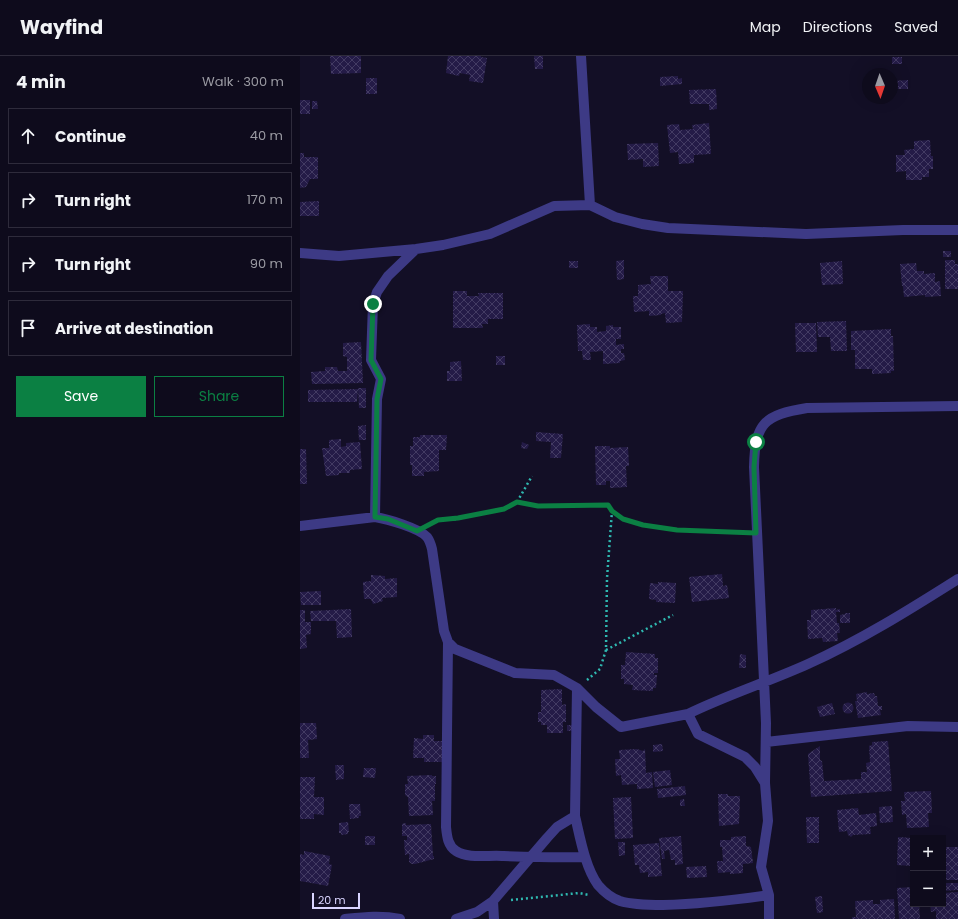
<!DOCTYPE html>
<meta charset="utf-8">
<style>
:root{--surface:#0e0b1c;--page:#171425;--text:#f1f3f6;--muted:#9b9ba3;--line:#2e2b3b;--accent:#0b8043}
body{margin:0;font-family:Poppins,sans-serif;background:var(--page);color:var(--text)}
.controls{position:absolute;right:12px;bottom:12px;display:grid;overflow:hidden;border-radius:0px;box-shadow:0 4px 16px #0002}
.controls button{width:36px;height:36px;display:grid;place-items:center;padding:0;border:0;border-bottom:1px solid var(--line);background:var(--surface);color:var(--text);font:20px sans-serif}
.compass{position:absolute;left:562px;top:12px;width:36px;height:36px;border-radius:50%;background:var(--surface);box-shadow:0 4px 16px #0002;rotate:178deg}
.scale{position:absolute;left:12px;bottom:10px;width:48px;box-sizing:border-box;padding-left:4px;border:2px solid #d9d4ff;border-top:0;font-size:11px;line-height:14px;white-space:nowrap;color:#d9d4ff;-webkit-text-stroke:3px #130f26;paint-order:stroke}
.stop{position:absolute;width:12px;height:12px;margin:-9px;border:3px solid #0b8043;border-radius:50%;background:#fff}
.stop.end{background:#0b8043;border-color:#fff;box-shadow:0 1px 4px #0008}
.list{margin:0;padding:0;list-style:none}
h2{display:flex;justify-content:space-between;align-items:center;height:52px;margin:0;padding:0 16px;font-size:17px}
h2 small{font-size:13px;font-weight:400;color:var(--muted)}
.list li{display:grid;grid-template-columns:26px 1fr auto;gap:12px;align-items:center;box-sizing:border-box;height:56px;margin:0 8px 8px;padding:0 8px;border:1px solid var(--line);border-radius:0px}
.list b{display:block;font-size:15px;white-space:nowrap}
.list em{font-size:13px;font-style:normal;color:var(--muted)}
.actions{display:flex;gap:8px;padding:12px 16px}
.actions a{flex:1;padding:9px 0;border:1px solid var(--accent);border-radius:0px;text-align:center;font-size:14px;color:var(--accent)}
.actions .main{background:var(--accent);color:#fff}
.icon{flex:none;width:22px;height:22px;fill:none;stroke:currentColor;stroke-width:2;stroke-linecap:round;stroke-linejoin:round}
.map{position:relative;flex:none;width:658px;height:863px;overflow:hidden}
header{display:flex;align-items:center;gap:24px;box-sizing:border-box;height:56px;padding:0 20px;background:var(--surface);border-bottom:1px solid var(--line)}
header strong{font-size:19px}
nav{display:flex;gap:22px;margin-inline-start:auto;font-size:14px}
main{display:flex}
aside{flex:1;background:var(--surface)}
.map>svg:first-child{display:block}
.building{fill:url(#building-cross-hatch)}
.lines{fill:none;stroke-linecap:round;stroke-linejoin:round}
.path{stroke:#2fb8b0;stroke-width:2.5;stroke-dasharray:2 3;stroke-linecap:butt}
.minor{stroke:#3d3a85;stroke-width:10}
.route{stroke:#0b8043;stroke-width:5}
</style>
<header>
<strong>Wayfind</strong>
<nav><a>Map</a><a>Directions</a><a>Saved</a></nav>
</header>
<main>
<aside>
<h2>4 min<small>Walk · 300 m</small></h2>
<ul class="list">
<li><svg class="icon" aria-label="ahead" viewBox="0 0 24 24"><path d="M12 20V5M6 11l6-6 6 6"/></svg><div><b>Continue</b></div><em>40 m</em></li>
<li><svg class="icon" aria-label="right" viewBox="0 0 24 24"><path d="M7 20v-9h11M14 6l5 5-5 5"/></svg><div><b>Turn right</b></div><em>170 m</em></li>
<li><svg class="icon" aria-label="right" viewBox="0 0 24 24"><path d="M7 20v-9h11M14 6l5 5-5 5"/></svg><div><b>Turn right</b></div><em>90 m</em></li>
<li><svg class="icon" aria-label="arrive" viewBox="0 0 24 24"><path d="M6 21V4h12l-3 4 3 4H6"/></svg><div><b>Arrive at destination</b></div></li>
</ul>
<div class="actions"><a class="main">Save</a><a>Share</a></div>
</aside>
<div class="map">
<svg width="658" height="863" viewBox="0 0 658 863">
<defs>
<pattern id="building-cross-hatch" width="8" height="8" patternUnits="userSpaceOnUse"><rect width="8" height="8" fill="#241b47"/><path d="M0 0l8 8M0 8l8-8" fill="none" stroke="#433b63"/></pattern>
</defs>
<rect width="100%" height="100%" fill="#130f26"/>
<path class="building" d="M30,0h31v17l-30,1z
M148,0h33v1l6,1 -4,25 -14,-2 1,-6 -10,-2 -1,3 -13,-3z
M234,0h9v13h-8z
M592,1h10v7h-10z
M378,20v3l4,-1v6l-22,2v-9z
M66,22h11v16h-11z
M608,24v9h-16v-8z
M416,33l1,20 -8,1v-6h-19l-1,-14z
M0,44h10v14h-10z
M12,45h5l1,8h-6z
M409,67l2,31 -17,1v8l-15,1 -1,-12 -8,1 -3,-28 12,-1 1,6 13,-1 -1,-4z
M630,84l1,16h2v13h-4v8h-7v3h-16v-9l-10,1v-17h9l-1,-5 10,-1v-8z
M358,87l1,23 -16,1v-8l-15,1 -1,-16z
M0,97h4v4h14v22h-8l-4,8 -6,1z
M19,145v15h-19v-14z
M643,195h8v6h-8z
M324,204v19l-7,1 -1,-19z
M645,204h10v4h3v25h-13z
M269,205h9v7h-9z
M542,205l1,23 -21,1 -2,-22z
M616,207l1,8h7v3l11,-1v9l5,-1 1,15 -16,1v-2l-21,2 -1,-11h-1l-2,-22z
M350,220h18v15h15l-1,31 -16,1 -1,-10 -4,1v1l-12,1v-5l-15,1 -1,-16h5v-11l13,-1z
M153,235h14v5h12l-1,-3h25v26h-15v5h-6l1,4h-30z
M546,265l1,30h-16l-1,-14h-12l-1,-15z
M495,267h21l1,29h-21z
M290,268v3h7v5l9,-1v-5l7,-1v2h8v12h-5v6l8,-1v5h-3v4h3l1,7 -5,1v2l-17,1v-13l-13,1 1,8h-8l-1,-9h-4l-1,-26z
M591,273v7h2l1,35h-3v2l-19,1v-5h-17v-19h-4v-19z
M61,286l2,41 -51,1 -1,-12 14,-1v-4h12l1,4h9v-14l-4,-1v-13z
M196,300h9v9h-9z
M161,305l1,20h-15v-10h3v-9z
M58,332h8v20h-7z
M58,333l-1,13h-49v-12z
M66,369v15h-7l-1,-14z
M236,376l27,2 -2,24h-11l1,-16 -15,-1z
M120,379h27l-1,15h-7v21l-15,1v4h-12v-11h-2v-19h3v-9h7z
M41,383v8l5,-1v-3l14,-1 2,27 -12,1v3h-11v2l-13,1 -4,-28h7v-8z
M222,386l7,3 -2,4 -6,-1z
M295,390h15v2l18,-1 1,19h-3l1,21 -17,1v-7h-4v4h-10z
M0,393h6l1,35h-7z
M422,518l1,12 4,-1 2,13 -37,4 -3,-25z
M71,519l14,1v3l12,-1v19l-15,1 1,3 -10,3 -2,-5h-7l-1,-17 8,-1z
M358,526l18,1 -1,20 -19,-1v-2l-7,-1 1,-16 8,1z
M21,535v14h-20l-1,-13z
M536,552v2l4,-1v3h-4l1,11h2l1,10h-3l1,8 -15,1 -1,-4 -14,1 -1,-19h4v-10z
M51,553l1,28 -15,1 -1,-17h-25l-1,-10z
M0,554h5v12h6v12l-5,1 1,13 -7,1z
M545,557h5v10h-10v-8l5,-1z
M326,596l29,2v4h3v15h-4v2h3l-1,13h-3v3l-21,-1 1,-5 -9,-1v-5h-3v-14h4z
M440,598l6,1v13h-7z
M262,633v16l4,-1v18h-3v11h-16v-8h-6v-3h-3v-10h3v-22z
M567,636v2l7,-1 1,3h2l1,10h4v4h-2l1,5 -23,3 -3,-17h2l-1,-7z
M542.5 652a5.5 5.5 0 1 1 11 0a5.5 5.5 0 1 1-11 0Z
M532,647l3,11 -15,3 -3,-10z
M0,667h16l1,16 -9,1 1,18h-9z
M267,669h5v6h-5z
M123,679h11v6h9v21h-19v-4h-11l1,-20 9,1z
M588,685l4,50 -81,6 -3,-43 12,-8v14l2,1 2,20 37,-2v-7h6l-1,-9 4,-1 -1,-16 3,-1v-3z
M362,688l1,7 -10,1v-7z
M337,693l6,2 2,-2 1,24 6,-1 1,16 -16,1v-5l-15,1 -1,-10 -5,1 -1,-17h5l-1,-9z
M35,709h9v14l-8,1z
M64,712h12l-1,10 -12,-1z
M370,714l2,15 -17,2 -2,-15z
M132,719v1h4v8h-1v17h-3l1,14 -24,1 -1,-19 -3,-2v-11h3l-1,-8z
M0,721h15l-1,20h10v18l-10,-1v5h-14z
M385,730l1,9 -28,3 -1,-9z
M631,735l1,22h-4l1,14 -22,1 -1,-14 -4,1 -1,-14h4l-1,-9z
M418,738h10v2h12l-1,28 -20,2z
M331,741l2,41 -18,1 -2,-41z
M384,743l1,7h-5v-6z
M49,748h11l1,12h-2v2l-9,1z
M592,750l1,16 -13,1 -1,-16z
M558,752l1,7 17,-2 1,13 -7,1 1,7 -18,1 -2,2 -3,-2 -1,-4 -8,1 -2,-22z
M506,761h13v26h-12z
M48,766l1,10h-1v2l-7,1v-2h-2v-10z
M106,767v2l25,-1 2,32h1v3l-19,5h-3l-3,-2v-8l-4,1 -1,-15h3v-4h-5v-12z
M65,780h10v9h-10z
M381,780l2,28 -8,1v-5h-4l-2,-10 -5,1 1,8h-3l-3,-21z
M446,780v10l5,1 2,16 -10,1v9l-13,1v-2l-12,1 -1,-12h6l-1,-14h-2v-7h11v-3z
M598,781l15,1 -1,28 -15,-1z
M318,786h7v13l-6,1z
M359,787l3,33 -14,1v-5l-8,1 -1,-8h-4l-2,-20z
M643,791h15v33h-14z
M4,795l26,5 -1,8 3,1 -4,21 -28,-5v-27l4,1z
M406,810l1,11 -20,1 -1,-11z
M643,827h15v7l-15,1z
M613,831v17h6l1,15h-21l-2,-31z
M658,836v27h-22v-8l-5,1 -1,-8h13v-11z
M522,840l1,16 -6,1 -2,-16z
M594,843l1,20h-43v-2h4l-1,-16 18,-1v4h7v-4z"/>
<g class="lines">
<path class="path" d="M217,446l15,-26
M130,468l8,-4 20,-1 46,-10 13,-7 21,4 70,-1 4,6 11,8 20,6 34,5 68,3
M306,594l67,-35
M287,624l13,-11 6,-19 1,-72 5,-67
M211,844l68,-7 10,2"/>
<path class="minor" d="M281,0l9,149
M116,193l-28,27 -11,16 -4,12 -2,56 10,19 -4,20 -2,118c12,2 44,11 52,20 3,4 4,8 5,12l12,82 4,11 7,7 60,24 39,2 23,13 19,19 25,20 67,-13 10,20 47,23 10,10 10,16 3,38 -7,46 8,28v24
M0,197l39,3 77,-7 27,-4 47,-11 64,-28 36,-1 25,12 27,7 26,4 138,6 97,-4h55
M0,470l75,-9
M148,586l-2,185c1,10 2,19 10,24 12,8 32,4 46,5 28,1 55,2 83,1
M388,658c39,-19 80,-32 120,-50 53,-24 101,-54 150,-85
M466,686l142,-16 50,1
M465,727l1,-60 -12,-256c1,-44 10,-52 53,-59l151,-2
M275,760c5,21 10,51 23,69 6,7 13,13 22,16 13,4 29,4 43,4 36,-1 71,-5 106,-10
M45,863c19,-2 36,-4 55,0
M156,863l21,-7 16,-11
M194,863l-1,-18 54,-63 10,-11 18,-11 2,-128"/>
</g>
<g class="lines">
<path class="route" d="M73,248l-2,56 10,19 -4,20 -2,118 13,2 29,12 21,-11 20,-2 46,-9 13,-7 21,4 70,-1 4,6 11,8 20,6 34,5 79,3 -2,-66 2,-25"/>
</g>
</svg>
<div class="controls">
<button>+</button>
<button>−</button>
</div>
<svg class="compass" viewBox="-18 -18 36 36"><path d="M0-13l5 13h-10z" fill="#e53935"/><path d="M0 13l5-13h-10z" fill="#9b9ba3"/></svg>
<div class="scale">20 m</div>
<div class="stop" style="left:456px;top:386px"></div>
<div class="stop end" style="left:73px;top:248px"></div>
</div>
</main>
